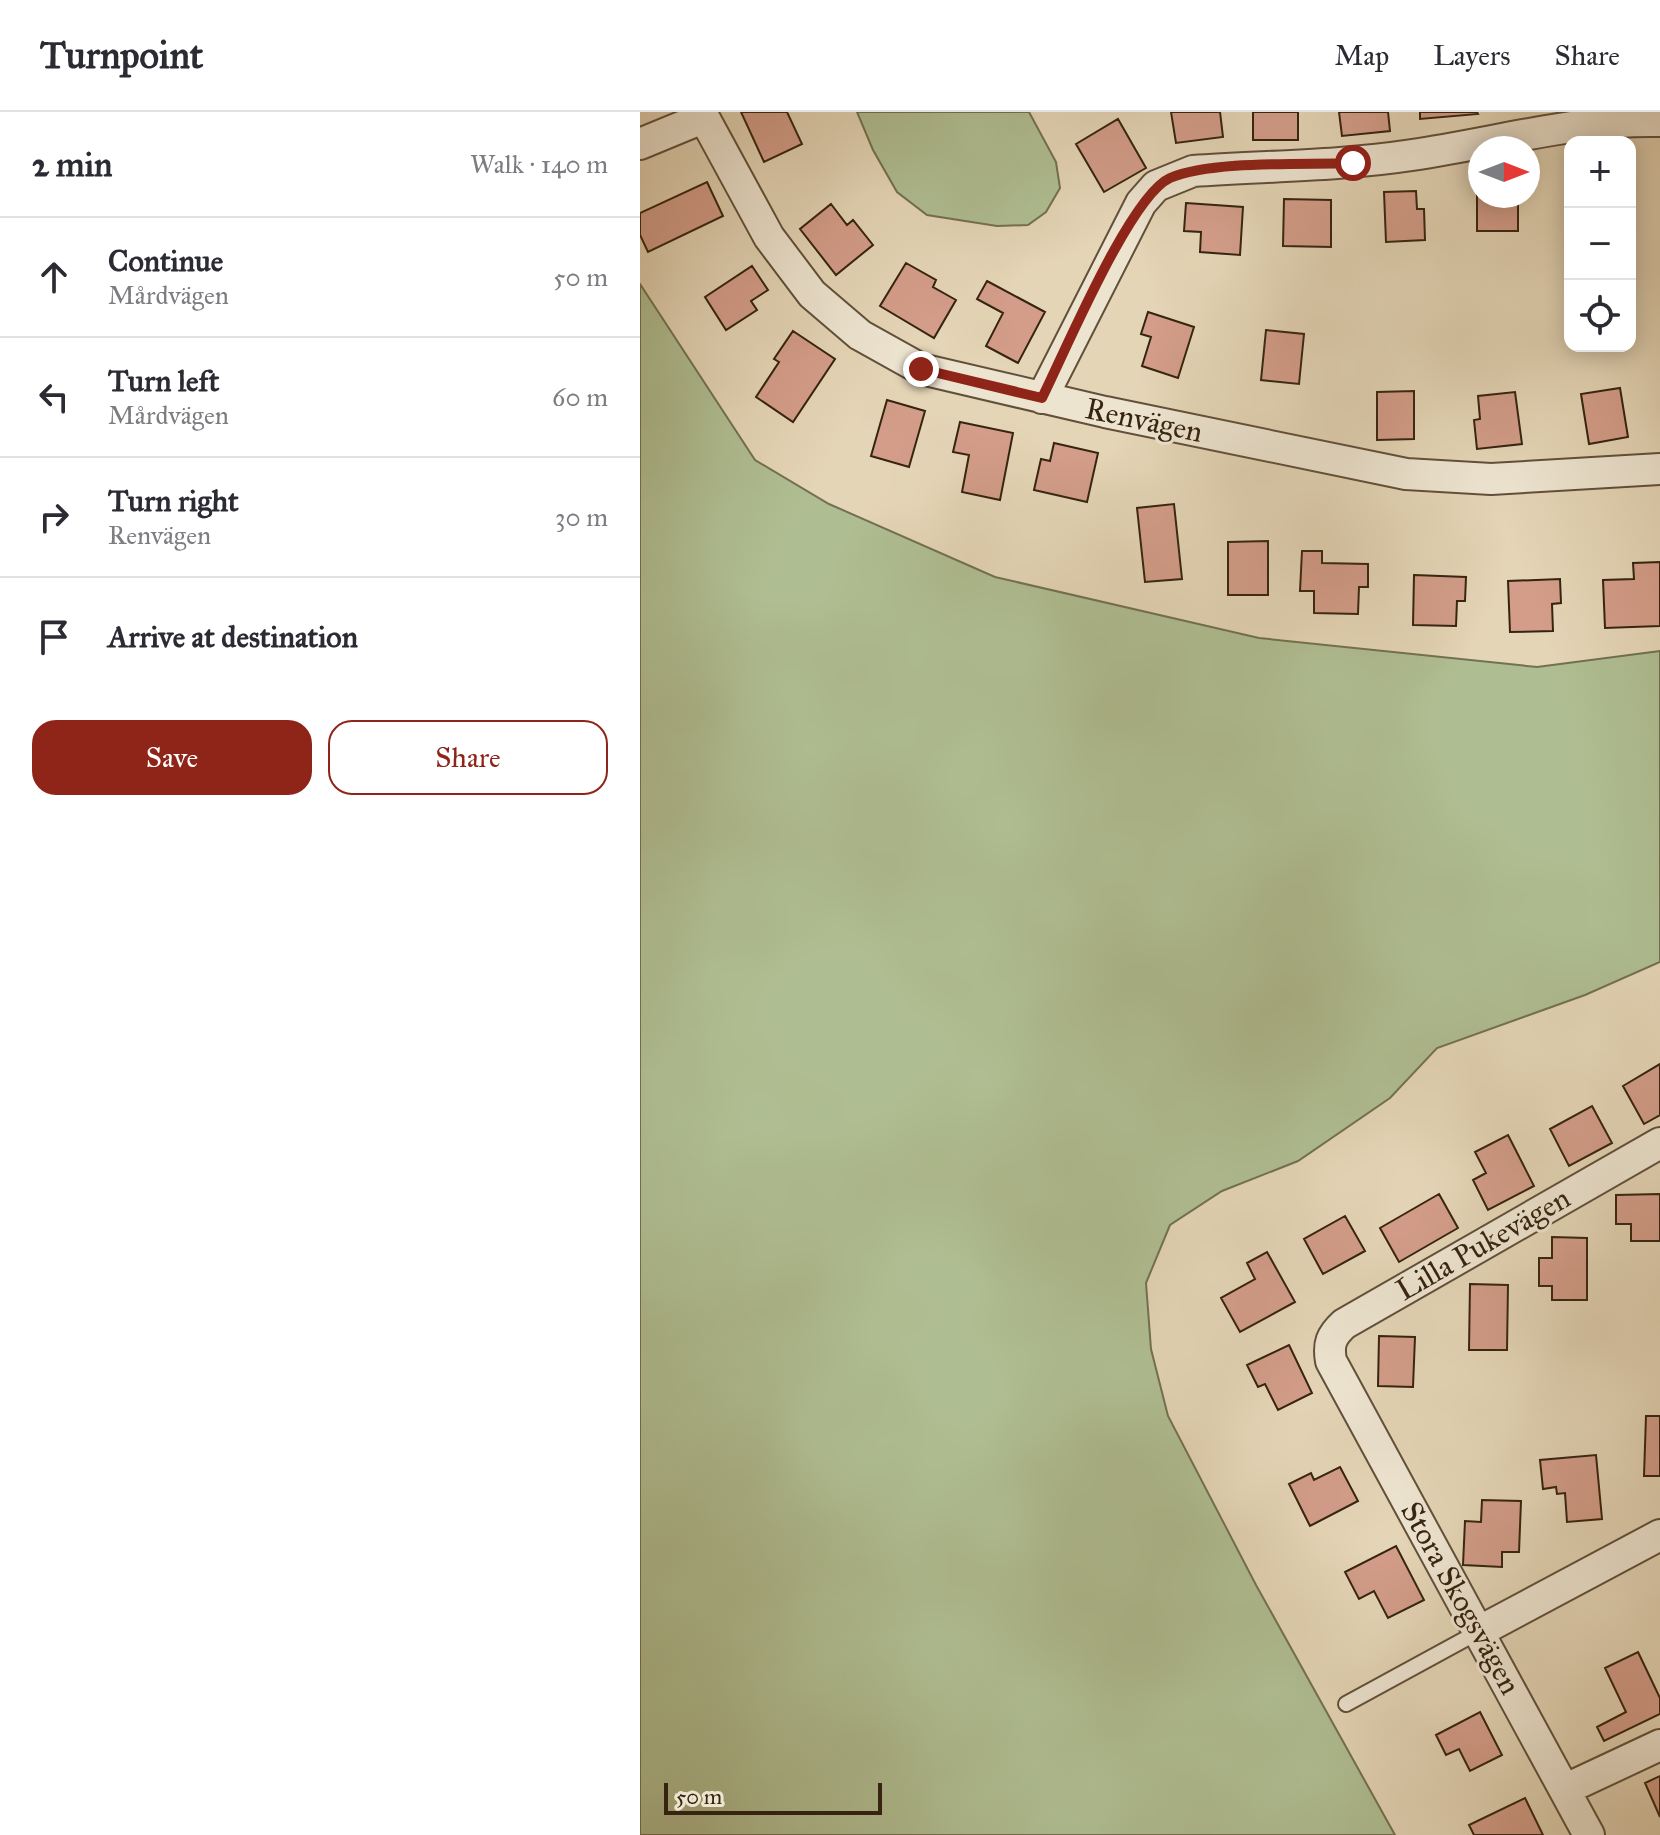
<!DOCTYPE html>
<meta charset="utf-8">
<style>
:root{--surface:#fff;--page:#f7f7f7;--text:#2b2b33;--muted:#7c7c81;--line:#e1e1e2;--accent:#8f2418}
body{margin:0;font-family:"IM FELL Great Primer",serif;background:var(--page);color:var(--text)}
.controls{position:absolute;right:24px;top:24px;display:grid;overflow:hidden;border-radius:16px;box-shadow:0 4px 20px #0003}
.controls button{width:72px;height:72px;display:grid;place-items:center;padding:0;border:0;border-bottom:2px solid var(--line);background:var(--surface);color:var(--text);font:40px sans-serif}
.compass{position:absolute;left:828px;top:24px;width:72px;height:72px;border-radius:50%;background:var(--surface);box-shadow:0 4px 20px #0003;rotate:90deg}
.scale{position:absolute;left:24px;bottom:20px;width:218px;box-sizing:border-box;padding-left:8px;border:4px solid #362410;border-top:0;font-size:22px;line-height:28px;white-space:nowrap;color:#362410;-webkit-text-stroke:6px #ede4d0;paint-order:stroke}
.stop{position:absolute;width:24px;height:24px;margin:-18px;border:6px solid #8f2418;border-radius:50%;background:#fff}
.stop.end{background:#8f2418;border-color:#fff;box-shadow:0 2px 8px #0008}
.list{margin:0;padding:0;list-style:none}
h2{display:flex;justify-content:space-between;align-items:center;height:104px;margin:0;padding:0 32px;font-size:34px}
h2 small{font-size:26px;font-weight:400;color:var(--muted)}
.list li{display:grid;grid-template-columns:52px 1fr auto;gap:24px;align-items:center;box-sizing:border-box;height:120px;padding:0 32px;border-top:2px solid var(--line)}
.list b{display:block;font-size:30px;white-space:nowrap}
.list p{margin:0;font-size:26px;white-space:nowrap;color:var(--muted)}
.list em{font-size:26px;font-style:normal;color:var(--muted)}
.actions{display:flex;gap:16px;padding:24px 32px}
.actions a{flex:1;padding:18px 0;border:2px solid var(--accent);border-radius:24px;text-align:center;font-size:28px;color:var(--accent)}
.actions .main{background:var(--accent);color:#fff}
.icon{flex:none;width:44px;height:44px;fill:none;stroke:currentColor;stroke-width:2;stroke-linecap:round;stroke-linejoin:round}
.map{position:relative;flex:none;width:1020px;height:1723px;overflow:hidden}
header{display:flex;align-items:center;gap:48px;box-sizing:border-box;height:112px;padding:0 40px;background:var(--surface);border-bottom:2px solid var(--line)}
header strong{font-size:38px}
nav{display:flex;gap:44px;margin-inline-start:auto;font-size:28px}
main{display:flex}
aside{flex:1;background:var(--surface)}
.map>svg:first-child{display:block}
.green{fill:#afbe92;stroke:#727151;stroke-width:2}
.building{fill:#d39d89;stroke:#362410;stroke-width:2}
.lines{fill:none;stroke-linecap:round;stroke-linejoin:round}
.lane-casing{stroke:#62503a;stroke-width:18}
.street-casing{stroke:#62503a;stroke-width:34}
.lane{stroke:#ede4d0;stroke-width:14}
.street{stroke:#ede4d0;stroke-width:30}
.route{stroke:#8f2418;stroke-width:10}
.labels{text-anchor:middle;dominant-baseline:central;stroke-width:6;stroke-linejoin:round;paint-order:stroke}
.street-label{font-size:30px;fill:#362410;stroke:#ede4d0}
</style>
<header>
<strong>Turnpoint</strong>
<nav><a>Map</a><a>Layers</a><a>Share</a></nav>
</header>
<main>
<aside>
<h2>2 min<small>Walk · 140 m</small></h2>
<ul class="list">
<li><svg class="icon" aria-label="ahead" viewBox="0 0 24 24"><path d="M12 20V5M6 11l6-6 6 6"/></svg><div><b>Continue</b><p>Mårdvägen</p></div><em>50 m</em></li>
<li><svg class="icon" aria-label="left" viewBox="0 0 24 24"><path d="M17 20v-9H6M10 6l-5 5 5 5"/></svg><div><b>Turn left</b><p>Mårdvägen</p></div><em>60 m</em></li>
<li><svg class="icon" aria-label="right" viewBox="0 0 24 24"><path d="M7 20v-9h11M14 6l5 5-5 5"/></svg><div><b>Turn right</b><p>Renvägen</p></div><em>30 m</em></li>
<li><svg class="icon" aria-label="arrive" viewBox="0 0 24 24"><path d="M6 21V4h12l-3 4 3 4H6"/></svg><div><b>Arrive at destination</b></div></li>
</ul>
<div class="actions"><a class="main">Save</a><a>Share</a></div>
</aside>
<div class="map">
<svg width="1020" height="1723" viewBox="0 0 1020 1723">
<rect width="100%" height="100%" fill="#e4d5b6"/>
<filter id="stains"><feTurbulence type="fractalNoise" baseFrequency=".0025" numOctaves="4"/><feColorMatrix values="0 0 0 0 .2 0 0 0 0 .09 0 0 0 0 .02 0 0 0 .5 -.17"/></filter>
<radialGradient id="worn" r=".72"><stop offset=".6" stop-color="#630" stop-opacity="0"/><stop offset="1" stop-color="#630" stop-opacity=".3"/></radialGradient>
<path class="green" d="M217,0h172l27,50 4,26 -14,24 -18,13 -31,1 -70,-11 -30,-23 -24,-42z
M0,172l115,176 74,44 166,73 264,61 278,29 123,-16v311l-75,33 -148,53 -47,50 -92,63 -76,30 -52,34 -24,58 5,66 17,67 88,169 139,250h-755z"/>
<path class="building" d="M101,0h46l15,32 -38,18z
M531,0h49l3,25 -47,6z
M613,0h45v28h-45z
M699,0h49l2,19 -48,5z
M780,0h57l1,2 -58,5z
M478,7l28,49 -42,24 -28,-48z
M927,49h3v22h-4z
M837,64h3v20h38v35h-41z
M67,70l16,34 -75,36 -8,-17v-22z
M776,79l1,18h7l1,31 -39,2 -2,-50z
M644,87l47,1v47l-48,-1z
M546,91l57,4 -3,48 -40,-3 1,-20 -17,-1z
M191,92l16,21 6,-5 20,25 -37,30 -36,-46z
M266,151l30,17 -3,7 23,13 -22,38 -54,-32z
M112,154l16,24 -17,11 6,9 -31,20 -21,-33z
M347,169l58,31 -27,51 -32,-17 17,-33 -26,-14z
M508,200l46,15 -16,51 -36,-12 9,-29 -10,-3z
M626,218l38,4 -5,50 -38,-4z
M153,219l42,28 -42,63 -37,-25 23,-35 -5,-3z
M980,276l8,49 -39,7 -8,-50z
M774,279v48l-37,1v-48z
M875,280l7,52 -45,5 -3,-29 6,-1 -2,-23z
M247,288l38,11 -16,56 -38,-11z
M320,310l53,11 -13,67 -38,-8 7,-37 -16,-3z
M414,331l44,10 -11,49 -53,-12 7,-31 9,2z
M534,392l8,75 -37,3 -8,-74z
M628,429v54h-40v-53z
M662,439h20v12l46,1v23h-9l-1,27 -44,-1v-22h-14z
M1020,450v64l-55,2 -2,-48 31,-1 -1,-16z
M774,463l52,2 -1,24h-8l-1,25 -43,-1z
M920,467l1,24 -9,1 1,27 -43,1 -2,-51z
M1020,952v51l-16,9 -21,-38z
M952,994l20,37 -43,23 -19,-37z
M868,1023l26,51 -46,24 -15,-30 13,-7 -11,-21z
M799,1082l19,34 -59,34 -19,-34z
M1020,1082v47h-29v-17h-15v-29z
M705,1104l20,35 -42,23 -19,-35z
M912,1125l35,1v62h-35v-14h-13v-28h13z
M627,1140l28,50 -55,30 -19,-34 34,-19 -8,-16z
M830,1172l38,1 -1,65h-38z
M739,1224l36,1 -2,50 -35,-1z
M649,1233l23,48 -34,17 -13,-26 -7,3 -11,-22z
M1006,1304h14v60h-16z
M956,1343l6,64 -35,3 -2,-29 -8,1 -1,-7 -13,2 -3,-29z
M700,1355l18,34 -48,25 -21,-42 22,-11 3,7z
M842,1388l39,1 -2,51h-17v15l-39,-2 2,-44 16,1z
M756,1434l28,54 -36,18 -14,-27 -15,8 -14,-27z
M998,1540l22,46v16l-56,27 -7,-14 29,-15 -21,-44z
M840,1600l22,43 -32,16 -11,-22 -13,6 -10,-20z
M1020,1664v41l-15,-34z
M885,1686l18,37h-69l-5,-10z"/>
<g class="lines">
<defs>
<path id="lane" d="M706,1592l134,-73"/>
<path id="street" d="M61,0l68,125 43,57 48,41 61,34 184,43 301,62 85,5 169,-10
M0,32l63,-26
M402,286l99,-195 15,-17 37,-15c73,-5 147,-5 219,-16 83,-12 164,-36 248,-34
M840,1519l180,-96
M926,1677l94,-44
M949,1723l-258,-474c-3,-17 0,-25 13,-37l316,-181"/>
</defs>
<use href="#lane" class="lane-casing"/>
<use href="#street" class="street-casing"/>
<use href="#lane" class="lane"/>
<use href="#street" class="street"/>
</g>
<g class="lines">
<path class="route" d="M281,257l121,29c23,-46 88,-202 128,-220 43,-18 134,-13 183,-15"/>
</g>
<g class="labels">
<g class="street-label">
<text transform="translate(504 308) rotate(12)">Renvägen</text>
<text transform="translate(843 1132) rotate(-30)">Lilla Pukevägen</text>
<text transform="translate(821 1486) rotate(61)">Stora Skogsvägen</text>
</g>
</g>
<rect width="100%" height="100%" filter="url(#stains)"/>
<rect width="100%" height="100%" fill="url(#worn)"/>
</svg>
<div class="controls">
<button>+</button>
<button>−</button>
<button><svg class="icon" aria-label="locate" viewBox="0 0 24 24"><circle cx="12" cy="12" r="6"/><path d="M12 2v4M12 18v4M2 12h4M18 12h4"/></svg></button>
</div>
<svg class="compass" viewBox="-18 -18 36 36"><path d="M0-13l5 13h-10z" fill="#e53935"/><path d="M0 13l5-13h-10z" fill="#7c7c81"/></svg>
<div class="scale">50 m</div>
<div class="stop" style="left:713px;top:51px"></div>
<div class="stop end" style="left:281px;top:257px"></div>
</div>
</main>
